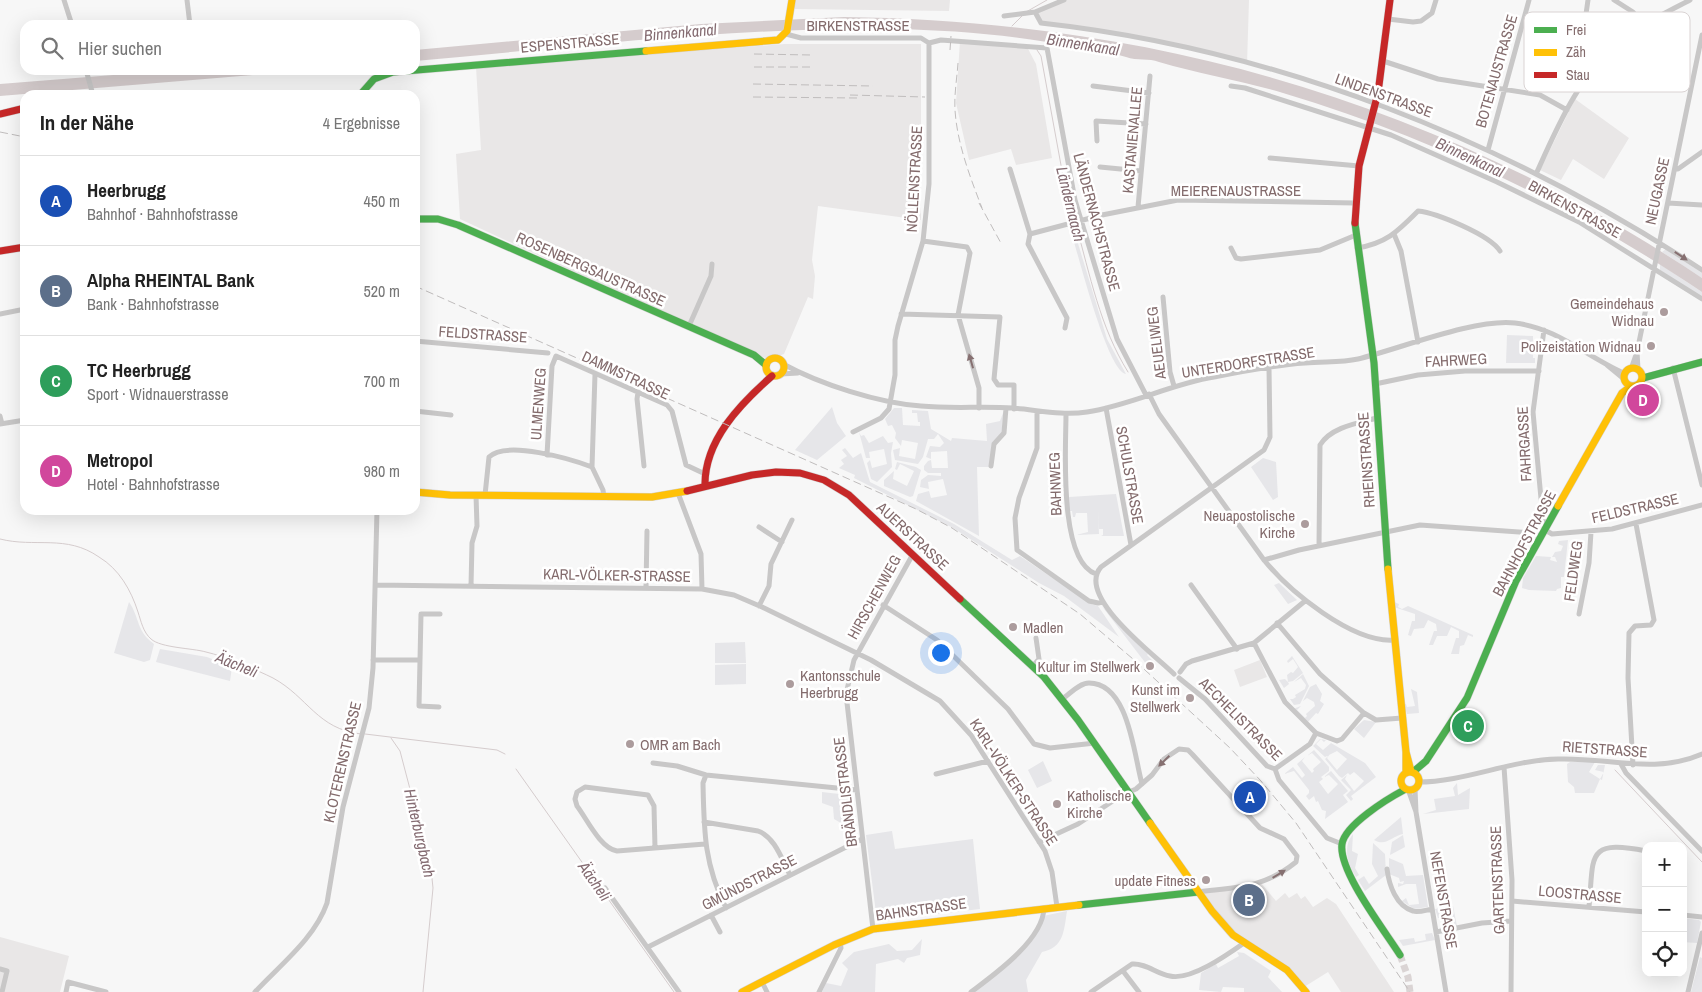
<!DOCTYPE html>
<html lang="de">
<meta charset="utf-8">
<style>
:root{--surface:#fff;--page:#f2f2f2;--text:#222;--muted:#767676;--line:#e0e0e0;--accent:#605959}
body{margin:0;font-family:"Archivo Narrow",sans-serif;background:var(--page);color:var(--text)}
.controls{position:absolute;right:15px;bottom:15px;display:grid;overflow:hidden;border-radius:10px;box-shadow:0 5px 20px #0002}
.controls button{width:45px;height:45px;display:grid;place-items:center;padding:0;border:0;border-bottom:1px solid var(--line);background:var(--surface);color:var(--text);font:25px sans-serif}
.you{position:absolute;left:940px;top:652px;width:18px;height:18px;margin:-12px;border:4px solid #fff;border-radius:50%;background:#1a73e8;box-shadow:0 0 0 8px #1a73e833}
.badge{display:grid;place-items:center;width:32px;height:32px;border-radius:50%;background:var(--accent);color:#fff;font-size:16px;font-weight:700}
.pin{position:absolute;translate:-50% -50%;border:2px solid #fff;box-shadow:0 1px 5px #0006}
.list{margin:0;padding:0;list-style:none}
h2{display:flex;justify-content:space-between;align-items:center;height:65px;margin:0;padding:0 20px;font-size:21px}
h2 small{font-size:16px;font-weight:400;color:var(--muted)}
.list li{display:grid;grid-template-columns:32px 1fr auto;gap:15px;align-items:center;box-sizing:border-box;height:90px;padding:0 20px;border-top:1px solid var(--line)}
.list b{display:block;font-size:19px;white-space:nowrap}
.list p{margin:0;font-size:16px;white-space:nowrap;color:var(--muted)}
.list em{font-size:16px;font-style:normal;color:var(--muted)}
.icon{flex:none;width:28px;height:28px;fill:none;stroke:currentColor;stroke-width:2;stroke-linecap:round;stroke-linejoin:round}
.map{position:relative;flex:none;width:1702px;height:992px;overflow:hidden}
.search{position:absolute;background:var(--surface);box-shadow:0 5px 20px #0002;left:20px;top:20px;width:400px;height:55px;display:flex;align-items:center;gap:12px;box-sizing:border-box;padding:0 18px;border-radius:15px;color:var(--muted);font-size:19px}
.panel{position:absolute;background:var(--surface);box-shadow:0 5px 20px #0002;left:20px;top:90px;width:400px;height:425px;border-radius:15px}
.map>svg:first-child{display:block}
.built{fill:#e9e7e7}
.green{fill:#e6e6e9}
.water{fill:#d5cccd}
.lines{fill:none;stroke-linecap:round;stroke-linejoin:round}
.stream{stroke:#d5cccd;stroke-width:1}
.secondary-tunnel{stroke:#dad4d4;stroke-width:7;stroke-dasharray:7 3.5;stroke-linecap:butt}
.fast-casing{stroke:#d4d2d2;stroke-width:8}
.slow-casing{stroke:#d4d2d2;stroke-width:8}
.jam-casing{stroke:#d4d2d2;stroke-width:8}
.street{stroke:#c8c7c7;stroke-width:5}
.fast{stroke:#4caf50;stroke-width:7}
.slow{stroke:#ffc107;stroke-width:7}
.jam{stroke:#c62828;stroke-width:7}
.rail{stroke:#c0bdbd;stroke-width:1;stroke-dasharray:8 4;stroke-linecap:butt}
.oneway{fill:#867071}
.poi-dot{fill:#ac9c9d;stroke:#fff;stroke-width:2}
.labels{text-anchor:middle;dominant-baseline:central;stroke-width:5;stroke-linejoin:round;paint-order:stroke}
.street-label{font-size:15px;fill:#836b6c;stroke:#fff}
.poi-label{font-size:15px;fill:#836b6c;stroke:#fff;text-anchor:end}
.water-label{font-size:16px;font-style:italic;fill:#856c72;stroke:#fff}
.key{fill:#fff;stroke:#dad3d3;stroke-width:1}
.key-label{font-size:14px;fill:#836b6c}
</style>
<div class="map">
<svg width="1702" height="992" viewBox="0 0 1702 992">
<rect width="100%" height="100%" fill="#f7f7f7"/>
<path class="built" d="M795,0h155l-1,11 -154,-2z
M1064,0h185l-2,64 -55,-16 -151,-25 -6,-11z
M960,41l66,4 10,19 16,94 -36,7 -5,-16 -42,11 -13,-57z
M785,44h136v176l-103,-14 -6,54 3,16 -2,23 -5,-2 -24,57 -13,5 -17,-4 -294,-136 -4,-65 25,-4 -5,-83z
M1575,99l54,39 -25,41 -31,-20 -12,21 -21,-10z
M1260,660l7,17 -27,10 -6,-17z
M1261,883l15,18 9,-8 4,5 8,-5 4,6 4,-3 8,11 14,-9 9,6 58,88h-53l-13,-20 -24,15 -7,-9 -53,-35 -46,-51z
M0,937l69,19 -9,36h-60z"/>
<path class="green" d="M1073,227l34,112 19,35c-19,-3 -49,-124 -56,-146z
M1666,249l36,24v5l-40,-26z
M1660,264l42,28v6l-42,-28z
M1507,335l26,1v22h2v5h-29z
M832,407l5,16 9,13 -29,24 -22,-10z
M894,408h8l1,17 17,1v-4h-2l-1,-9h-5v-3l16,1 3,18 20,12 1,-3 35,3 -1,-17 14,-3 3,-8 -1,22 -9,7 -4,25h-12l2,69 -63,-35 2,-7 11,-3 2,7 16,-3 -4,-16 -15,3 1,7 -9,-2 1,-7 7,-5 13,1v-3h-13l-4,-3v-4l4,-5 3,-1 1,8h16l-1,-17 -16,1v7l-5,-2 4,-11 10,1 4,-4 -6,-9 -4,5h-6l-5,18 -5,7 -23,-4 -2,-10 7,-2 -1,8 16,3 3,-16 -16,-3 -1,6 -6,-8 1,-5 -4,-8 -4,1 -3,-7z
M859,432l2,4 3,-1 5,8 14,-7 5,7 5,-1 -2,11 1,14 -15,15 -6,-3 -4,-16 3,-3 2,8 15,-4 -3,-15 -15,3 1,6h-4z
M845,448l8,10 8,-5 9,29 84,42 58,36 8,-4 71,48 7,2 21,31 -55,-41 -25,-13 -86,-55 -99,-50 1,-3 -16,-7 5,-4 -3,-4 6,-4 -5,-6z
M1263,458l13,4 2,35 -5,3 -22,-33z
M897,462l19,5 5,3 -8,26 -3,1 -26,-11v-6l10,-9 -1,8 14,7 7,-15 -14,-7 -3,6 -2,-1z
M1116,494l8,42h-23l2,-1v-6h-4l-1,-20 1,25 -23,1 12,-3 -1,-19h-11l-1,4h-2l-1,-6h-3v-14z
M1568,540l-4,37h-3v11l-4,1 -1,2 -27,-1 -7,-2 1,-10 13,-22 15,1 -1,3 7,2 -2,-5h-3l3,-5 6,-1 2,-5 -5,-2 1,-3z
M1279,583l18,17 -9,4 -14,-19z
M129,602c11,16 7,29 25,42l-4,16 -6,2 -30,-9z
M1394,602l5,2 -1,3 4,2 6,-3 65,29v2l-5,-2 -4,10 -4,1 -1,8h-8l5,-16h3v-7l-8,-4 -4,9h-10l-4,9h-4l5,-14h3l-1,-7 -8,-4 -4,8 -10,1 -3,7 -3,-1 4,-14h3v-7l-21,-7z
M1101,605l47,49 -1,1 9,9 -2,3 -5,-4 -2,2z
M745,642l1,21h-31v-20z
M160,649l47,8 25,10 -2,14 -74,-19z
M1292,656l11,17 -10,8 -5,1 1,2 -5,4 -5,-8 6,-1 3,3 -1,-7 4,-3 2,1 5,-6 -5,-8 -5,4 -1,-2z
M746,664v20l-31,1v-20z
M1303,674l6,12 -9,18 -6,1 -4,-6h3l3,-2 -1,-2 10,-6 1,-4 -5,-7 -7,4z
M1316,684l6,10 -2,7 4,3 -6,10 -2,-1 -9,10 -14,-14 8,-3 -4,4 8,8 2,-2 -1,-2 9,-8 -1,-4 -7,-4 -4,3 7,-14z
M1411,689l6,3 2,21 -12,1 -3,-10h2l1,3 8,-1z
M1364,720l12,2 -12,16 -10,-9z
M1320,739l6,1 -2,2 -3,-3 -5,5 7,6 8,-7 34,20 11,14 -25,19 2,3 -2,2 -5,-6 5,-5 -10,-10 6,-5 -2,4 9,12 10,-10 -10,-9 -4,3 -2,-2 -6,5 -3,-2 -14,-17 5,-5 -3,4 10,12 10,-11 -10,-8 -12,6 -12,-11z
M1314,750l15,17v4l-8,6 2,2 -4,3 9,12 10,-10 -9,-9 -5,2 7,-6 17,20 -5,4 5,7 -23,17 1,-8 -4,-1 -4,-9 -2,1 -2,-6 -5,4 -3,-4 3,-3v-3l-15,-19 -10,3 9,-7 9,11 3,-3 -8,-11 8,-7 -3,4 10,12 2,-2 -1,-2 8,-7 -9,-9 -5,3z
M1043,761l9,20 -15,7 -9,-18z
M1570,762h25l-6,10 11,7 4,-7 -9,-2 3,-5h7l-3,15 -2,-1 -6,14h-19l-1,-6 -6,-5 -1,-18z
M1457,783l1,12 12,-7 -1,21 -46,5 13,-4 -2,-11 21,-3 -2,-8z
M822,792l26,3 5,4 1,28 -3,2 -17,-10 -1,-12 -11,-4z
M1401,817l2,17c-11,2 -17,13 -29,6z
M892,831l3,18 78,-10 7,70 -103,12 -11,-86z
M1353,834l-1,17 6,3 -3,14 4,7 -3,2c-8,-13 -14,-30 -3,-43z
M1403,835l2,12 -15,8 2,-13z
M1373,843l12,11 1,21 -21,16 -7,-11 6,-4 5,8 9,-8 -6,-12z
M1389,858l14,6 3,12 17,-1 5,32 -14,2 -12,-8 4,-3 3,7 10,-1 -3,-20h-10l-8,3v-4l5,1 1,-3 -4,1 -1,-4 -10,-4z
M1453,906l4,20 -6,2 -3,-12 -10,2 -3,-9z
M1067,911c-3,19 -3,37 -25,41l-16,28 2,12h-57l56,-49 16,-27z
M1683,918l16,2 2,2 -4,21 -14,-1z
M1432,933l3,7 -32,6 -4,-6 15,-2 1,4 11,-2 -1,-6z
M922,939l-2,16 -13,3 -3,5 -6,-4 -22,5 -1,28h-53l4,-9 15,3 7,-17 -6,-6 12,-11 35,-8 8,7 15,-1z
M1237,952l7,1 27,18 -3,6 14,15h-38v-4l-21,-1 -2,5 -22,-2 2,-17 15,-9 2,4 21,-12z
M1700,957l2,1v34h-11z"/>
<path class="water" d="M844,17c313,4 597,87 858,261v14c-129,-87 -269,-154 -419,-199 -40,-12 -83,-19 -124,-31 -10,-4 -22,-1 -33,-5 -17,-5 -34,-6 -52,-10 -59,-12 -122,-17 -181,-18 -160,-2 -319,18 -478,32v-11l286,-26z
M176,70h136l-312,26v-12z"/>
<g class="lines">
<path class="stream" d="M1026,12l21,-12
M1012,26l10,-10
M1037,50l4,6 24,131 10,34
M1076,225c14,50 24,102 52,147
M0,539c35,9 66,-5 99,18 20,12 32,33 39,55 3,9 5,20 13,27 10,9 41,9 55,13 18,4 51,18 67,26 35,19 44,51 88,56
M365,734l132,16 8,4
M391,738l9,13 31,118 2,19 -10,104
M516,769l158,223
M1615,770l87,92"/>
<path class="secondary-tunnel" d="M1400,955l8,22 2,15"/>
<defs>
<path id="fast" d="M360,95l14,-16 19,-7 253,-21
M415,219h23l20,6 296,130 12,10
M1355,223l19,140 14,206
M1643,378l59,-16
M960,599l84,78 34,43 72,103
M1413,772l13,-11 41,-63 49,-117 42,-75
M1079,905l119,-13
M1400,955c-15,-24 -62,-84 -58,-111 3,-19 45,-45 62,-54"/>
<path id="slow" d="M646,51l132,-11 9,-9 5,-31
M766 367a9 9 0 1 1 18 0a9 9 0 1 1-18 0Z
M1624 377a9 9 0 1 1 18 0a9 9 0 1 1-18 0Z
M415,492l35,3 202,2 35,-6
M1558,506l64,-113 8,-6
M1388,569l18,183v21
M1406,752l5,19
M1401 781a9 9 0 1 1 18 0a9 9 0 1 1-18 0Z
M1150,823l62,88 21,24 54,35 19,22
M742,992l92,-47 39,-16 206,-24"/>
<path id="jam" d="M0,114l25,-6
M1355,223l4,-57 19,-73 12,-93
M0,251l25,-4
M705,486c-1,-45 35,-82 67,-110
M687,491l65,-16 24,-3 24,1 24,7 25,15 111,104"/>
</defs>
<use href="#fast" class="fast-casing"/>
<use href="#slow" class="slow-casing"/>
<use href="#jam" class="jam-casing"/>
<path class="street" d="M64,0l8,25
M187,0l3,25
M1614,0l19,12 11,13
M1035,12l6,11c236,26 463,117 661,247
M1586,14l2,-14
M1004,16l31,-4 29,-12
M1388,19l25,3 8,-1 11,-8 4,-13
M786,34l15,4h120l8,5
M929,43l12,-3 106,8 28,152 42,139 29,56
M1383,61l55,18 102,16 27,15
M86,70l7,25
M1093,86l56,7
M1231,86l14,2 146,47 106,47 82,40 123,77
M1097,141l-1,-20 50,3
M1488,150l41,-150
M1270,158l89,8
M1100,167l41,4
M1010,169l20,65 -2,10 39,74 -2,10
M1675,169h3l24,-17
M1537,172c21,-47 44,-101 87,-133 20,-16 43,-27 66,-39
M1668,203l34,2
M1138,207l12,-131
M1030,234l72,-19 76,-15 177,3
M1394,234l7,17 17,91
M923,241l44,6 3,6 -12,62 21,73v20
M1231,248l5,10 5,1 79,-9 36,-15
M1357,248c30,-5 41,-17 61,-37 19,2 72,24 82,40
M1163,297l7,75 4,14
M0,314l25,-5
M901,314l99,3 -6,62 4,6h16v24
M689,326l22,-50 1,-12
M1544,330l-11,82 10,108 4,5
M415,341l133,12
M1637,352l1,17
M783,364c37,20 95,39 138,42 30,3 61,0 92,2 25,2 49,8 74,4 44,-7 84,-28 127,-35 30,-6 61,-12 91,-14 18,-2 35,0 53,-4 41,-10 118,-41 157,-36 43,5 73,35 111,51
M1607,365l17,14
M1673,368l29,117
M1631,369l6,-17 65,-317
M781,374l17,-1
M1375,384l43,-9 47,-4h74
M638,392l-1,7 7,67
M1149,394l10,20 105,146c25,31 88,83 130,80
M1106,408l25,137
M415,411l36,4
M1037,412v36l-18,50 -4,20 2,32 72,51 9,2 5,-1
M1066,414c0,33 -8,147 30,160
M0,416l2,8
M0,424l25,-4
M853,432l28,-14 8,-9 6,-34v-35l3,-14 25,-85 6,-57v-141
M547,455l5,-89 4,-10 111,49 5,6 14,54 17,8
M991,466l3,-22 10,-11 2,-25
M592,467l3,-93
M678,493l23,61 1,35
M485,495l4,-38c17,-17 82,2 103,10l11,23 1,7
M759,527l23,15
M1545,530l7,4 60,-5 90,-24
M1319,546l1,-101c11,-18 38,-22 57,-27
M1264,560l35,-10 121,-25 112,8 9,4
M375,585l327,4 32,6 28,12 109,53 69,41 31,34 74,116 7,21 5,35
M1191,585l46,64
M471,586l1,-43 5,-17 -1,-31
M646,588l1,-57
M883,605l54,35 71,69 26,35 16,4 45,-5
M759,606l10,-20 2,-22 21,-44
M1579,614l10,-51 2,-31
M1277,623l43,51 44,39
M1254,643l31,59 31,31 21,8 5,-2 22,-26 12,7 26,-2
M373,660h47l-1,46 20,1
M420,660l1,-46h19
M1033,666l6,-7 -3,-21
M1180,672l6,-8 6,-3 62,-18 51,-42
M1174,674c-19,-19 -99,-78 -73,-107l163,-117 6,-13 -1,-69
M1179,678l26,21 62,67 8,3
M1062,699c8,-5 17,-16 27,-16 40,0 45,73 53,101
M653,763l24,3 29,9 151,15
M1621,764l5,9 76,78
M1633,765l-5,-87 1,-45 6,-7 16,-1 3,-5 -18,-96
M1504,767l8,113 -1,112
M1275,769l4,11 48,58 15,6
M1275,769l35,-25 6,-11
M936,774l52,-13
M706,775l-3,8c1,48 1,81 23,125
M1418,782c47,0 92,-22 140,-23 49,-2 96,16 144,-5
M1415,789l1,23 30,180
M1409,792l7,20
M704,822l54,9c17,6 24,29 32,44
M1039,842l39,-18 44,-29 14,-6 16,-14 12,-16 15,-10 9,1 4,4 68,74 24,11 13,17 -1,6c-32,26 -59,25 -98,30
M655,848l-1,-42 -6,-11 -63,-8 -8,5 -2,7 2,7c10,13 23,42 40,45l88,-7
M1387,869c2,16 9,37 26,42 5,2 13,-1 19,-2
M605,888l74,104
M1512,901l134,11
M1589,907c5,-51 -4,-68 57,-56
M711,915l9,17
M1683,915l19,2
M873,929l-27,-235 8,-34 59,-106
M1436,932l46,-9 29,-2
M648,947l214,-108
M0,969l7,2 -5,21
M1123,971l16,21
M762,982l5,10
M66,992l2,-10 38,10
M255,992c25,-27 60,-54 72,-89l16,-96 26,-99 4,-40 4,-158
M819,992l22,-44 -1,-6
M971,992c24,-18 72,-52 73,-84
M1091,992l41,-28c14,-1 25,10 38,12 20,5 57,-21 74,-33
M1688,992l14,-59"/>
<use href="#fast" class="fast"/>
<use href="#slow" class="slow"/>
<use href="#jam" class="jam"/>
<path class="rail" d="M950,50l1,-14
M754,54l57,1
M958,63c-1,15 -4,32 -3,47 2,33 15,67 27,98
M754,67h57
M753,84l120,2
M850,95l75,2
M753,97l104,1
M0,132l25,5
M979,203l23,42
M415,286l501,223 36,19 128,86 53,45 97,89 31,33 35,42 114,169"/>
</g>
<defs><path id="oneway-solid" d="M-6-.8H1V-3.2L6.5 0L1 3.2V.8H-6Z" transform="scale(1.25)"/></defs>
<g class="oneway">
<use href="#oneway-solid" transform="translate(1681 256) rotate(33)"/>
<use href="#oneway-solid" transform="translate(971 361) rotate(-106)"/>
<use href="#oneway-solid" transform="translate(1164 761) rotate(136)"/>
<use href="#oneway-solid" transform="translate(1279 874) rotate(-31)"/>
</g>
<g class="poi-dot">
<circle cx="1664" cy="312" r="5"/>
<circle cx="1651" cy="346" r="5"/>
<circle cx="1305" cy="524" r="5"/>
<circle cx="1013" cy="627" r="5"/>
<circle cx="1150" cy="666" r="5"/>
<circle cx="790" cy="684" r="5"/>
<circle cx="1190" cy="698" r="5"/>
<circle cx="630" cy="744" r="5"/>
<circle cx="1057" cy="804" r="5"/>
<circle cx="1206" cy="880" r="5"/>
</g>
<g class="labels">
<g class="street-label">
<text x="858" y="25">BIRKENSTRASSE</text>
<text transform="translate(570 43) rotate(-5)">ESPENSTRASSE</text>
<text transform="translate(1496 71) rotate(-74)">BOTENAUSTRASSE</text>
<text transform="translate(1384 95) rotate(20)">LINDENSTRASSE</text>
<text transform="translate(1132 140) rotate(-85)">KASTANIENALLEE</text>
<text transform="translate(914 179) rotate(-87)">NÖLLENSTRASSE</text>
<text x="1236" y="190">MEIERENAUSTRASSE</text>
<text transform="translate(1657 191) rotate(-78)">NEUGASSE</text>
<text transform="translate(1575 209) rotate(29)">BIRKENSTRASSE</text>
<text transform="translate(1097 222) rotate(75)">LÄNDERNACHSTRASSE</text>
<text transform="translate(591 269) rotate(24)">ROSENBERGSAUSTRASSE</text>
<text transform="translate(483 334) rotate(4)">FELDSTRASSE</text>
<text transform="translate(1156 343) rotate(-97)">AEUELIWEG</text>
<text transform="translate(1456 360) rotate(-3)">FAHRWEG</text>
<text transform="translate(1248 362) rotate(-9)">UNTERDORFSTRASSE</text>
<text transform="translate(626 375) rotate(25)">DAMMSTRASSE</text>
<text transform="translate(538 404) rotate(-86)">ULMENWEG</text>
<text transform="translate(1524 444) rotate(-93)">FAHRGASSE</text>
<text transform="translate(1366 460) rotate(-94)">RHEINSTRASSE</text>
<text transform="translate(1130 475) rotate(80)">SCHULSTRASSE</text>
<text transform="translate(1055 484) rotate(-92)">BAHNWEG</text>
<text transform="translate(1635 508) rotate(-13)">FELDSTRASSE</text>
<text transform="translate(913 536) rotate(43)">AUERSTRASSE</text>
<text transform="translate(1524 543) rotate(-62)">BAHNHOFSTRASSE</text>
<text transform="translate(1573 571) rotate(-82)">FELDWEG</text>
<text transform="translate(617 575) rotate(1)">KARL-VÖLKER-STRASSE</text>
<text transform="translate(874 597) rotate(-61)">HIRSCHENWEG</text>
<text transform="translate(1241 719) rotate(45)">AECHELISTRASSE</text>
<text transform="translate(1605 749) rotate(4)">RIETSTRASSE</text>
<text transform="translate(342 762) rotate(-77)">KLOTERENSTRASSE</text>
<text transform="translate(1014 782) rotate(57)">KARL-VÖLKER-STRASSE</text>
<text transform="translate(845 792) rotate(-97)">BRÄNDLISTRASSE</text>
<text transform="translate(1497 880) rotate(-92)">GARTENSTRASSE</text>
<text transform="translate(749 882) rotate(-27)">GMÜNDSTRASSE</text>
<text transform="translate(1580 894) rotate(5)">LOOSTRASSE</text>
<text transform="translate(1444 900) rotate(80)">NEFENSTRASSE</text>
<text transform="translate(921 909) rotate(-8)">BAHNSTRASSE</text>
</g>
<g class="poi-label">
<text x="1654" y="303">Gemeindehaus<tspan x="1654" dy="17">Widnau</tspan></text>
<text x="1641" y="346">Polizeistation Widnau</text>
<text x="1295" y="515">Neuapostolische<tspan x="1295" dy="17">Kirche</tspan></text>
<text x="1023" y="627" text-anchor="start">Madlen</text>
<text x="1140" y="666">Kultur im Stellwerk</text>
<text x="800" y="675" text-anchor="start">Kantonsschule<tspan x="800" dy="17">Heerbrugg</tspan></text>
<text x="1180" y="689">Kunst im<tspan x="1180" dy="17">Stellwerk</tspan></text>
<text x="640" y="744" text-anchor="start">OMR am Bach</text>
<text x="1067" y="795" text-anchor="start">Katholische<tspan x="1067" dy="17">Kirche</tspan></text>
<text x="1196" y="880">update Fitness</text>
</g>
<g class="water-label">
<text transform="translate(680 32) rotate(-5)">Binnenkanal</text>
<text transform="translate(1083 44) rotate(9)">Binnenkanal</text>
<text transform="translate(1470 157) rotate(25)">Binnenkanal</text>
<text transform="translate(1071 204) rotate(76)">Ländernaach</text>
<text transform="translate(237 664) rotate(22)">Äächeli</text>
<text transform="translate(420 833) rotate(77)">Hinterburgbach</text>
<text transform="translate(595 881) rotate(55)">Äächeli</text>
</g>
</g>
<rect x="1524" y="12" width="166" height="80" rx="8" class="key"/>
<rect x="1534" y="27" width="23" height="6" fill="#4caf50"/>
<rect x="1534" y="49" width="23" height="7" fill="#ffc107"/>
<rect x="1534" y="72" width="23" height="6" fill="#c62828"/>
<g class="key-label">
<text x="1566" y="35">Frei</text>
<text x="1566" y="57">Zäh</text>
<text x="1566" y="80">Stau</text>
</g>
</svg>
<div class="controls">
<button>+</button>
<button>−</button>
<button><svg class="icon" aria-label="locate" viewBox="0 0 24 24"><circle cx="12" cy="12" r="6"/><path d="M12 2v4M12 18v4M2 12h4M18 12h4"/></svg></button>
</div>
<div class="you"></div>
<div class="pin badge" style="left:1250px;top:797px;background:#1a4fb4">A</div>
<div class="pin badge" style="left:1249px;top:900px;background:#5c6f8a">B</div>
<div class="pin badge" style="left:1468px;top:726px;background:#2e9e5b">C</div>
<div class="pin badge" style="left:1643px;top:400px;background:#d1479c">D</div>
<div class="search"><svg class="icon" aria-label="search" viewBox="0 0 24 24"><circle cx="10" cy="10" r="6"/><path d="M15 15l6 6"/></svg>Hier suchen</div>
<section class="panel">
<h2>In der Nähe<small>4 Ergebnisse</small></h2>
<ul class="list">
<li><span class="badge" style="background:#1a4fb4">A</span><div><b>Heerbrugg</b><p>Bahnhof · Bahnhofstrasse</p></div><em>450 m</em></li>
<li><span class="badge" style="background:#5c6f8a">B</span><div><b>Alpha RHEINTAL Bank</b><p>Bank · Bahnhofstrasse</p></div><em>520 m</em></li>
<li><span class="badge" style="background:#2e9e5b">C</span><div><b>TC Heerbrugg</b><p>Sport · Widnauerstrasse</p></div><em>700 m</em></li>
<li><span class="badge" style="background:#d1479c">D</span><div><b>Metropol</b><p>Hotel · Bahnhofstrasse</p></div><em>980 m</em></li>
</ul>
</section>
</div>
